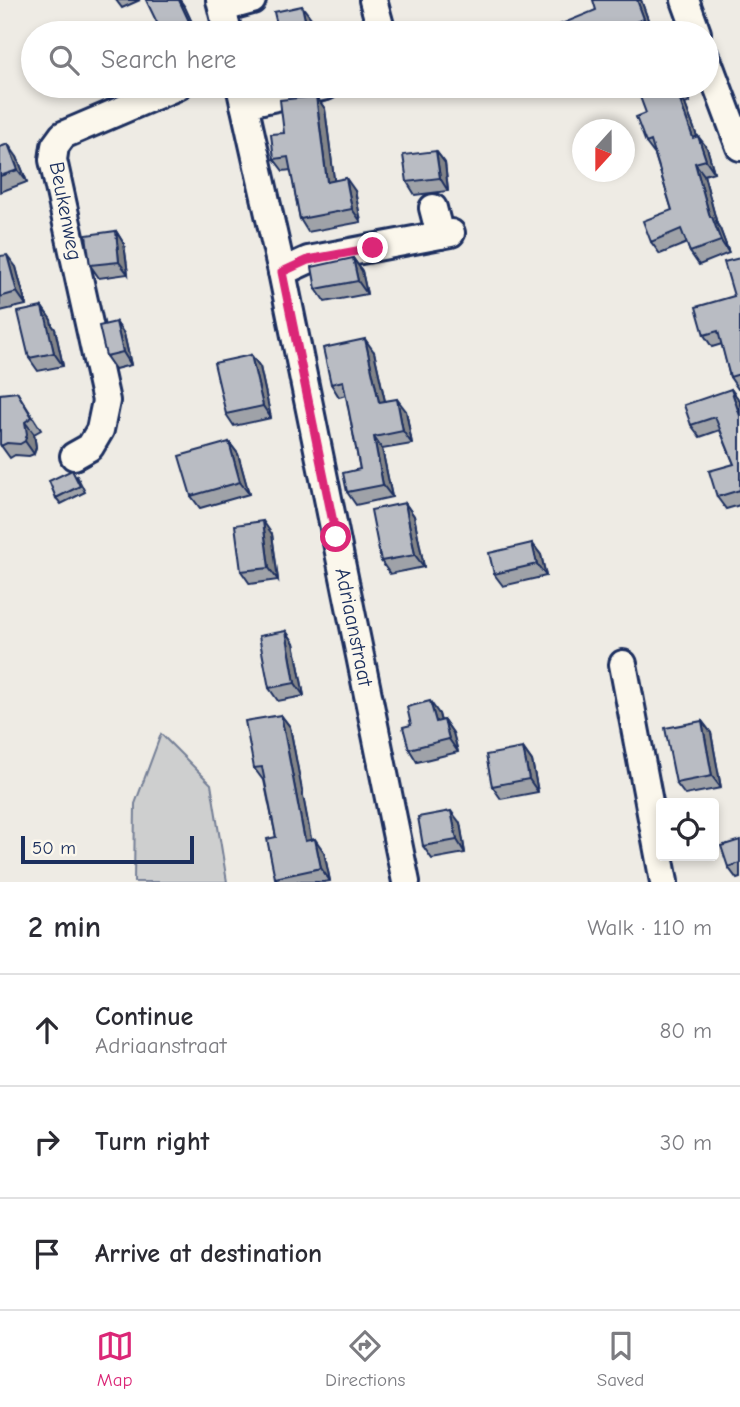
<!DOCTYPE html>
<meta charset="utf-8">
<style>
:root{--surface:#fff;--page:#f7f7f7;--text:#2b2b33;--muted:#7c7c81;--line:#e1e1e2;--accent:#db2777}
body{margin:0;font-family:"Comic Neue",sans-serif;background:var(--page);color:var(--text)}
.controls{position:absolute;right:21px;bottom:21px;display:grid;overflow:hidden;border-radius:7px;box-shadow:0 4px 10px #0003}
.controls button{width:63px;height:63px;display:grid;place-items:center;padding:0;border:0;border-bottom:2px solid var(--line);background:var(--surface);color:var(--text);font:35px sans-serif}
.compass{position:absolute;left:572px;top:119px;width:63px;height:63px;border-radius:50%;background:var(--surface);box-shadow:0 4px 10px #0003;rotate:201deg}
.scale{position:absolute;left:21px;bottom:18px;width:173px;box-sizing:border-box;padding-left:7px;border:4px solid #1b2f5e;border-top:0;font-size:19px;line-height:24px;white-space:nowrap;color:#1b2f5e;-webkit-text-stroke:5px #fbf7ec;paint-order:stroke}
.stop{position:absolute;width:21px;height:21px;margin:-16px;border:5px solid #db2777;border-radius:50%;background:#fff}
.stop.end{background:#db2777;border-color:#fff;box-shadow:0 2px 7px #0008}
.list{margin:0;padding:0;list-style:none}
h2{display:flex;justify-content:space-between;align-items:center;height:91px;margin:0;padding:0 28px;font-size:30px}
h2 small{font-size:23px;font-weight:400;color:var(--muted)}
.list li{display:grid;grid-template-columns:46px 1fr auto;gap:21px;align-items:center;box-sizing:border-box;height:112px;padding:0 28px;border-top:2px solid var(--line)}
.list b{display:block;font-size:26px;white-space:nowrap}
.list p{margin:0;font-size:23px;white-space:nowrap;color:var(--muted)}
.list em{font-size:23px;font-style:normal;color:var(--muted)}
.icon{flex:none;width:38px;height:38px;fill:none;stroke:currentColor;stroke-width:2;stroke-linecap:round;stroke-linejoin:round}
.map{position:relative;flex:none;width:740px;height:882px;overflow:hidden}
.search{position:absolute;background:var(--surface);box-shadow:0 4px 10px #0003;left:21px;right:21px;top:21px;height:77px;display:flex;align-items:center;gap:18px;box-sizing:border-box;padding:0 24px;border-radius:38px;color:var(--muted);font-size:26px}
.sheet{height:427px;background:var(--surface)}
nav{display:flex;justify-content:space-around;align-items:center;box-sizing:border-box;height:98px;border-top:2px solid var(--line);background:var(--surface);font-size:19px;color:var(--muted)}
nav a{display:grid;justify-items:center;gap:4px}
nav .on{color:var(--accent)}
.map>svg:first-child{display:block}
.green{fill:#cecfcf;stroke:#747f96;stroke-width:2}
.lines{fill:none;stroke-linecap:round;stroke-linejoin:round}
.minor-casing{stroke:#1b2f5e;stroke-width:32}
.minor{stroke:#fbf7ec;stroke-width:26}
.wall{fill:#9fa2a8;stroke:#1b2f5e;stroke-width:2}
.shaded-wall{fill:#828488;stroke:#1b2f5e;stroke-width:2}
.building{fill:#b9bcc3;stroke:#1b2f5e;stroke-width:2}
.route{stroke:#db2777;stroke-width:9}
.labels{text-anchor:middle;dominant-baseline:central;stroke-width:5;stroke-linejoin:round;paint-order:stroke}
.street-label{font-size:21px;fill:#1b2f5e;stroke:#fbf7ec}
</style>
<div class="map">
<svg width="740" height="882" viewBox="0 0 740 882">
<rect width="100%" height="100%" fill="#eeebe4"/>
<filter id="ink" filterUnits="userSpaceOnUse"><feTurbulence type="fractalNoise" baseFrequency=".0143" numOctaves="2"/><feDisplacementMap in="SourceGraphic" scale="14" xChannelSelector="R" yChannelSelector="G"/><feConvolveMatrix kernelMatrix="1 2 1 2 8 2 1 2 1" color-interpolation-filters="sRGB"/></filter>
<g filter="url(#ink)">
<path class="green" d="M161,734l50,50 16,98h-93l1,-78z"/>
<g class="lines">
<defs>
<g id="minor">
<path d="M220,0l8,33"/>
<path d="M373,0l9,33"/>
<path d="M685,0l12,33"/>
<path d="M223,8l29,-8"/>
<path d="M707,59l33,88"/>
<path id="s1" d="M240,86l42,186 124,610"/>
<path d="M244,104l82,-18"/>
<path d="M433,208l7,27"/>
<path d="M282,272l26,-12 143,-27"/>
<path d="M74,456l16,-9 10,-17 6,-29 -53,-241 2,-14 8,-11 115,-49"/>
<path d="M623,664l41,218"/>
</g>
</defs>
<use href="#minor" class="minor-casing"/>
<use href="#minor" class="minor"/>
</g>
<path class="wall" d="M116,0h24l-18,8z
M641,0l11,31 -6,2h-90l40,-23z
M684,86l6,16 -5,2 11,30 11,14 7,24 -10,3 13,49 3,5 9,24 -30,12 -9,-13 -3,-9 -27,11 -9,-12 21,-32 -17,-55 -9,-12v-30z
M316,96l9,13 9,71 21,11 6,31 -53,10 -8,-13 -9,-49 -8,1 -9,-12 10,-26z
M0,147l17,10 10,25 -27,10z
M436,151l9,12 3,28 -33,4 -8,-13z
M116,231l8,13 4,30 -29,4 -9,-13z
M0,256l16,11 10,38 -26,6z
M353,258l9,13 5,23 -42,8 -9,-13z
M740,258v130l-2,1 -8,-12 -8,-33 -10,3 -8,-12 30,-39z
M42,307l9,13 1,5 3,4 8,37 -25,5 -9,-13z
M116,322l8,12 7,31 -16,4 -9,-13z
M374,352l11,49 21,10 6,33 -30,5 10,48 -36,8 -9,-13 13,-23 -14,-74 -7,2 -8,-13z
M251,355l9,12 11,51 -37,8 -8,-12z
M731,389l9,13v103l-14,4 -9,-12 17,-33 -14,-34 -20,7 -9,-12z
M17,392l24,38 -7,4 2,13 -2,7 -5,2 -14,-1 -5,3 -10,-14z
M229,442l9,12 11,40 -49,14 -9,-12z
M77,476l8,16 -24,12 -5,-6z
M405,503l9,13 10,51 -34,7 -9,-13z
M272,534l6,46 -28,4 -9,-13z
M532,543l9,12 5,21 -43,10 -9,-12z
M286,631l8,12 10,53 -26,5 -9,-13z
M439,714l2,7 3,-1 9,13 5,19 -41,10 -8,-13 2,-24z
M281,715l9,12 21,113 13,12 6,29 -6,1h-45l-4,-4 1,-41 -12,-57h-1l-9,-12z
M702,721l9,12 10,55 -36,7 -9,-12z
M523,748l9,13 6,31 -37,7 -9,-13z
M460,823l5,30 -33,6 -9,-13z
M740,840v38l-3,1 -9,-12z"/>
<path class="shaded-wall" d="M179,0h1l5,7 12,26h-3v-1z
M637,0h4l11,31 -8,-12z
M302,6l9,12 3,15h-6z
M680,86h4l6,16 -8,-12z
M677,92l8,12 17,46 -9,-12z
M316,96l9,13 11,85 -9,-12z
M698,136l9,12 7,24 -8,-12z
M8,144l9,13 10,25 -9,-12z
M436,151l9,12 3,28 -8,-13z
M695,163l9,12 13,49 3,5 9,24 -8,-12 -11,-24z
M346,178l9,13 6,31 -9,-13z
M116,231l8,13 4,30 -9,-12z
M7,255l9,12 10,38 -9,-13z
M353,258l9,13 5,23 -9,-13z
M42,307l9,13 1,5 3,4 8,37 -9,-13z
M116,322l8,12 7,31 -8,-13z
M365,339l9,13 14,63 -9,-13z
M251,355l9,12 11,51 -8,-12z
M731,389l9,12v15z
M397,399l9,12 6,33 -9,-13z
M25,422l9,12 2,13 -2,7 -9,-13z
M374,437l8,12 10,48 -9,-12z
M229,442l9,12 11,40 -9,-12z
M405,503l9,13 10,51 -9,-12z
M263,521l9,13 6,46 -9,-12z
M532,543l9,12 5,21 -9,-12z
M286,631l8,12 10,53 -9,-13z
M430,701l9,13 5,21 -8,-13z
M281,715l9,12 24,127 -9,-13z
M444,720l9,13 5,19 -9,-13z
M702,721l9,12 10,55 -9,-12z
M523,748l9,13 6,31 -9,-13z
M451,811l9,12 5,30 -8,-13z
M315,839l9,13 6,29 -9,-13z"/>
<path class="building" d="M146,0h33l15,32 -3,1h-29z
M593,0h44l7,19 -40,14h-48l-2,-6 42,-17z
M302,6l6,27h-29l-5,-21z
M636,86h44l2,4 -5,2 16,46 5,-2 8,24 -11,3 15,54h2l9,24 -31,11 -9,-23 -30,13 -8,-21 29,-11 -21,-69 -5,2 -10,-26 10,-4z
M316,96l11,86 19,-4 6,31 -52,10 -12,-62 -14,2 -3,-25 13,-1 -4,-33z
M8,144l10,26 -18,6v-29z
M436,151l4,27 -33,4 -4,-27z
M116,231l3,31 -29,3 -4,-30z
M7,255l10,37 -17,5v-41z
M353,258l5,23 -42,8 -4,-22z
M740,258v116l-10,3 -12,-46 -14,4 -8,-28 38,-11 -10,-34z
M42,307l2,9 2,1 8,36 -25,5 -11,-46z
M116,322l7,30 -17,4 -7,-30z
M365,339l14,63 18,-3 6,32 -29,6 9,48 -36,7 -4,-19 17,-4 -17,-88 -12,3 -8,-36z
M251,355l12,51 -37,8 -12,-51z
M731,389l9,27v74l-23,7 -8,-26 25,-7 -19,-47 -24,8 -7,-20z
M17,392l15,25 -7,5 2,12 -2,7 -5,3 -13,-1 -6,3 -1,-2v-50z
M229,442l11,40 -49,14 -12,-40z
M72,470l8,16 -24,12 -7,-17z
M405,503l10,52 -34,6 -10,-51z
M263,521l6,47 -28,3 -6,-46z
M532,543l5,21 -43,10 -5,-21z
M286,631l9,52 -26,5 -10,-52z
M430,701l6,21 8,-2 5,19 -40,10 -6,-22 8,-2 -4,-18z
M281,715l24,126 10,-2 6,29 -46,10 -8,-39 9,-2 -14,-70 -8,1 -9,-47z
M702,721l10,55 -36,7 -11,-55z
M523,748l6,31 -37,7 -6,-31z
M451,811l6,29 -34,6 -5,-29z
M740,840v23l-12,4 -7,-21z"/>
</g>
<g class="lines" filter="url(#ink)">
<path class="route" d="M336,537l-54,-265 26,-12 65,-12"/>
</g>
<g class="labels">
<g class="street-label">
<text transform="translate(66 211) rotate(79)">Beukenweg</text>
<text stroke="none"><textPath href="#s1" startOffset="553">Adriaanstraat</textPath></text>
</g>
</g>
</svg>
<div class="controls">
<button><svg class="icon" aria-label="locate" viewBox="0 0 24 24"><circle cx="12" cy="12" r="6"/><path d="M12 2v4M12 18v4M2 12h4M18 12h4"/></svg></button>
</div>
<svg class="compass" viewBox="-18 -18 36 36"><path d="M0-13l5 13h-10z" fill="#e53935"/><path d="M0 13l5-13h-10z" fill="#7c7c81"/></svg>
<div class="scale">50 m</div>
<div class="stop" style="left:336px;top:537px"></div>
<div class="stop end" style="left:373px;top:248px"></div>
<div class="search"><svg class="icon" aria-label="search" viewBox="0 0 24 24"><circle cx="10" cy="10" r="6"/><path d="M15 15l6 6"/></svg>Search here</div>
</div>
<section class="sheet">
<h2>2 min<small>Walk · 110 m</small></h2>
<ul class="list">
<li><svg class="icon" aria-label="ahead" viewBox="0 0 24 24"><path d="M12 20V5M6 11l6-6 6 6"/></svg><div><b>Continue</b><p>Adriaanstraat</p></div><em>80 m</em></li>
<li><svg class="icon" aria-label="right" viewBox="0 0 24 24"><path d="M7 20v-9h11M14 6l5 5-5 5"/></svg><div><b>Turn right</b></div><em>30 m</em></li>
<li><svg class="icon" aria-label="arrive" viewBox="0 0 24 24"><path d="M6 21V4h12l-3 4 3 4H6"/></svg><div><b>Arrive at destination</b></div></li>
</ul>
</section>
<nav>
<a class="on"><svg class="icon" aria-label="map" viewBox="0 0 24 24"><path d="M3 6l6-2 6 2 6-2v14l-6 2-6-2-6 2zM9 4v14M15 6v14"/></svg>Map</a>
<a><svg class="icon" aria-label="directions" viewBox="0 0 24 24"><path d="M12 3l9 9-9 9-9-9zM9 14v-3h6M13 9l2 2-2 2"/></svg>Directions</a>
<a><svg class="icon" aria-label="saved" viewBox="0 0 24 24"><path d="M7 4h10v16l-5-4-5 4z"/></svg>Saved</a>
</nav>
